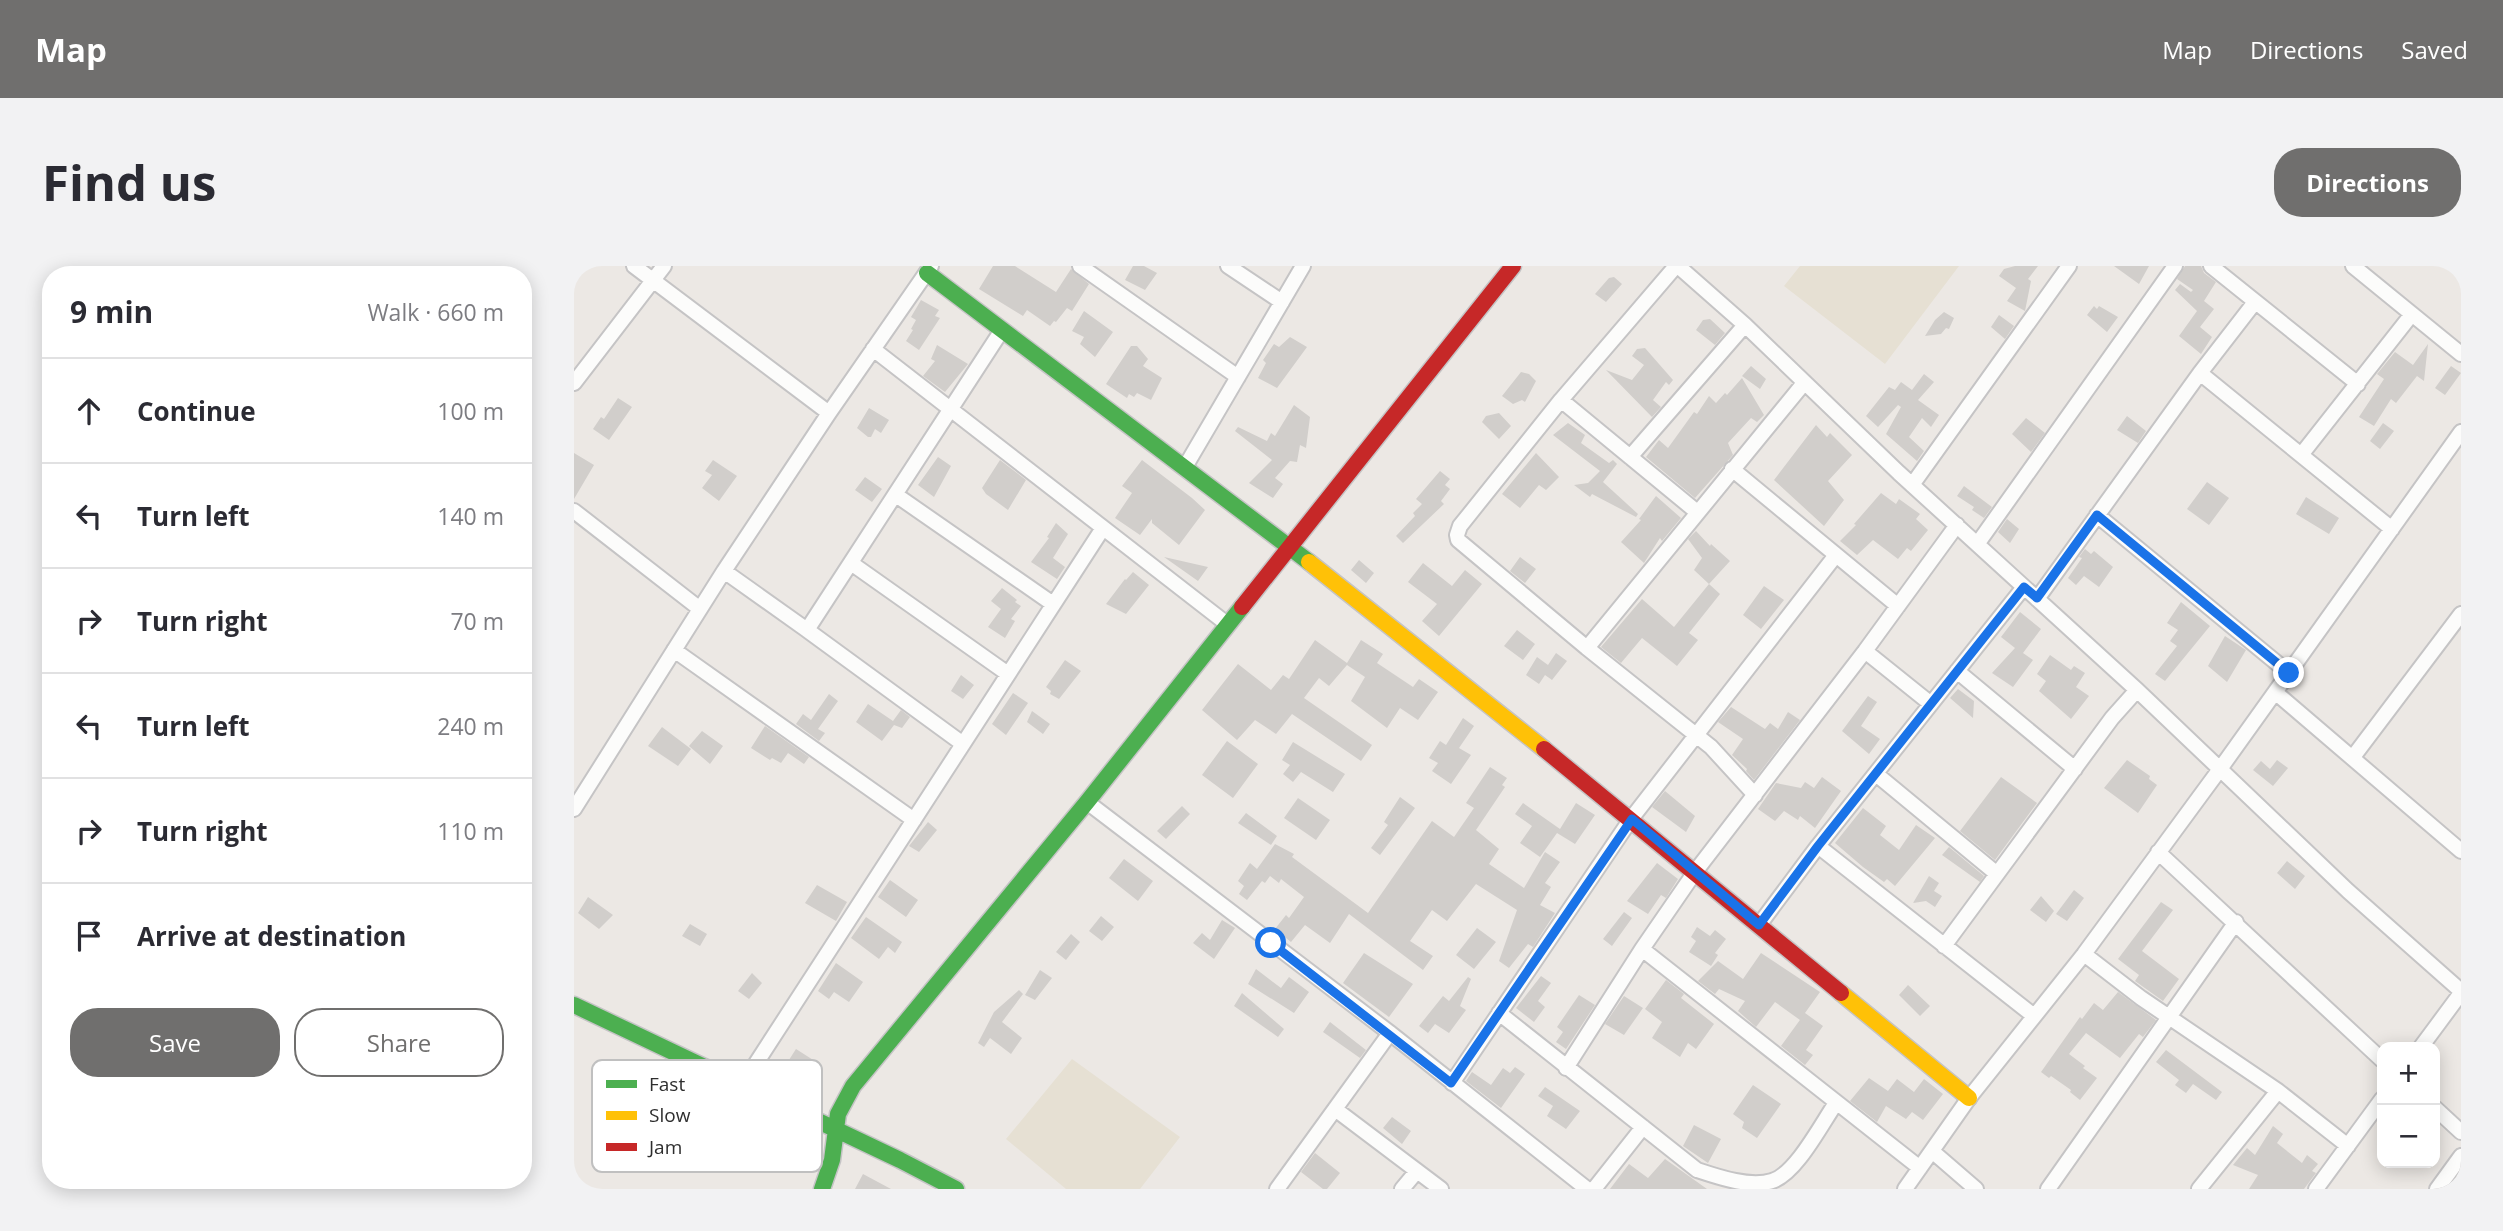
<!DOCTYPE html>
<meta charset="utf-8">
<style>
:root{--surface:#fff;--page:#f2f2f3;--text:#2b2b33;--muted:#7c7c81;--line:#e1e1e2;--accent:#706f6e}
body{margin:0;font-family:"Open Sans",sans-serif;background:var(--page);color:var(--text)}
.controls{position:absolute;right:21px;bottom:21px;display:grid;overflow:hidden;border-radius:14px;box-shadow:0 4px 18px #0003}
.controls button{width:63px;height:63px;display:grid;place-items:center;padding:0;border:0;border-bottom:2px solid var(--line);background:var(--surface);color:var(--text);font:35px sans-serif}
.stop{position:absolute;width:21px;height:21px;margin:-16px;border:5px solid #1a73e8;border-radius:50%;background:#fff}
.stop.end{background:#1a73e8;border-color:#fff;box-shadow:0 2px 7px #0008}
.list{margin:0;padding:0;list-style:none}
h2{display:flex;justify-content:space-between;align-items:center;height:91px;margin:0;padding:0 28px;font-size:30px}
h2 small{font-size:23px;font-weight:400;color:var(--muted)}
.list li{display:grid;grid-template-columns:46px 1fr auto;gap:21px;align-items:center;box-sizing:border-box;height:105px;padding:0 28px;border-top:2px solid var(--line)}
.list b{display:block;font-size:26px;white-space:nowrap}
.list em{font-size:23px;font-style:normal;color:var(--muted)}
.actions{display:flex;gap:14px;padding:21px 28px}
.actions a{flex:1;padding:16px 0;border:2px solid var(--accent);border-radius:28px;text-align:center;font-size:24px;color:var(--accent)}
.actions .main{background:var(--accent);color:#fff}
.icon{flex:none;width:38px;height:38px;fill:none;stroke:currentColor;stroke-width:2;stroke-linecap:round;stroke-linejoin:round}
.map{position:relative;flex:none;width:1887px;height:923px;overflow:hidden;border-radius:28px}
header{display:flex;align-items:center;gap:42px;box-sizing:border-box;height:98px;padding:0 35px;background:var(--accent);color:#fff}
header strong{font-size:33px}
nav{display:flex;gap:38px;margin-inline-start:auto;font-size:24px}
.intro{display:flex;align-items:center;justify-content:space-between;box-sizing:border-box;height:168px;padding:0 42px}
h1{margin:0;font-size:49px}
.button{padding:18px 32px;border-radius:28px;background:var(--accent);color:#fff;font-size:24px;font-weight:700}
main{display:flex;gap:42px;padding:0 42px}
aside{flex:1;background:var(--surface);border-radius:28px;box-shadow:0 4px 18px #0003}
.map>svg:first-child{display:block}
.education{fill:#e6e0d3}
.building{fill:#d1cecb}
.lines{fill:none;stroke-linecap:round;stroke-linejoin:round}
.street-casing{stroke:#c5c4c5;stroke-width:18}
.fast-casing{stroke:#c5c4c5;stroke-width:19}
.slow-casing{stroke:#c5c4c5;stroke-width:19}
.jam-casing{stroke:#c5c4c5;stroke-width:19}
.street{stroke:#fcfcfb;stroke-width:14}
.fast{stroke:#4caf50;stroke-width:16}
.slow{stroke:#ffc107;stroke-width:16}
.jam{stroke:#c62828;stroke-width:16}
.route{stroke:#1a73e8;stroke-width:9}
.key{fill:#fff;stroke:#c0c0c0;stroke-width:2}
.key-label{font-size:19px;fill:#2e2e2e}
</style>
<header>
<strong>Map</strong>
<nav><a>Map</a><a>Directions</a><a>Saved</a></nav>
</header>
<div class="intro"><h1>Find us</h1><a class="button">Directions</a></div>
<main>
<aside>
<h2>9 min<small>Walk · 660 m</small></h2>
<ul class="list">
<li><svg class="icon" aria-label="ahead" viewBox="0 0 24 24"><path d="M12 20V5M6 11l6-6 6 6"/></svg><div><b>Continue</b></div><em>100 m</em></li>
<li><svg class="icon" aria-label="left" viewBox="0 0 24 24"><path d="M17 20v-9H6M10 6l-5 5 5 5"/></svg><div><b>Turn left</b></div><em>140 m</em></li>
<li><svg class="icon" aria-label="right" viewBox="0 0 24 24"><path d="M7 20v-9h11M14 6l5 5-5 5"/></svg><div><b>Turn right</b></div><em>70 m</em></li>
<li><svg class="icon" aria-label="left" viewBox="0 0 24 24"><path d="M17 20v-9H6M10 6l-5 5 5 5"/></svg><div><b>Turn left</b></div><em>240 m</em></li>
<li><svg class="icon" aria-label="right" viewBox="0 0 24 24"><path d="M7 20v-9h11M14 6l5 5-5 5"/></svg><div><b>Turn right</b></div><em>110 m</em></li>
<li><svg class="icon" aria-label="arrive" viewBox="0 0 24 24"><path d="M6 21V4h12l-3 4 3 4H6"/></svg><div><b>Arrive at destination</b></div></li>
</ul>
<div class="actions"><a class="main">Save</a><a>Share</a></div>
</aside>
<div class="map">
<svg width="1887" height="923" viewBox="0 0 1887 923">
<rect width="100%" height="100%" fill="#ece8e4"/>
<path class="education" d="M1226,0h159l-74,98 -101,-78z
M498,793l108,78 -40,52h-74l-60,-50z"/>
<path class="building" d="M419,0h22l41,26 15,-23 18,15 -17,27 -5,-3 -11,14 -2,-1 -4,5 -23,-16 -4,6 -44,-27z
M559,0h11l13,7 -12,17 -20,-10z
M1441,0h23l-10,13 3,2 -6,30 -18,-10 9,-13 -17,-12 5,-7z
M1540,0h35l-10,18z
M1611,0h16l3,7 12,9 -12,19 10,8 -14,18 12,10 -11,17 -22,-18 18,-25 -22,-21 5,-6 11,8 2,-2 -16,-11z
M1040,11l8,7 -16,18 -11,-8 14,-16z
M347,34l18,10 -4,6 5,2 -21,32 -13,-9 7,-11 -2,-1 5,-9 -5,-3z
M1520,40l3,3 2,-3 19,11 -11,15 -20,-17z
M510,45l29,21 -18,25 -15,-13 4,-7 -12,-6z
M1370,46l10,6 -5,11 -3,-1 -5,6 -16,2 10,-16z
M1425,49l15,11 -9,13 -14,-12z
M1136,53l15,14 -10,12 -19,-15 7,-10z
M716,71l17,10 -30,41 -19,-10 8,-15 -3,-3 11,-16 5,3z
M1854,78l-4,37 -7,-5 -21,27 -5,-4 -17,27 -15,-9 25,-38 -7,-5 18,-22 18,13z
M363,79l31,19 -23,28 -22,-16 12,-15 -4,-2z
M557,80h6l11,13 -5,7 19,12 -11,22 -14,-7 -3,4 -5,-3 -2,4 -21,-14z
M1071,82l28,32 -4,5 -3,-3 -13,18 8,7 -9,10 -46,-47 26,10 12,-15 -12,-9 5,-7z
M1177,100l15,13 -6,10 -18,-13z
M1877,100l10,7 -16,22 -10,-7z
M947,106l8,2 7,7 -11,21 -3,-2 -9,4 -11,-8z
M1350,108l10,8 -16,18 21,15 -8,12 -9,-9 -13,19 15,14 -7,10 -31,-27 15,-27 -3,-2 -20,22 -12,-11 23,-29 6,3 6,-8 11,8z
M1168,112l22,37 -7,7 -6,-4 -23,25 5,12 -38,43 -49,-41 13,-17 9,8 26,-36 3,2 12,-18 7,7 9,-10 2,2z
M44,132l14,9 -23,33 -16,-11 8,-12 3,2z
M720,139l16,12 -4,31 -6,-3 -3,17 -7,-1 -15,17 8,6 -10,14 -24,-15 23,-23 -37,-29 3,-4 29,14 4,-8 4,3z
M295,142l20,12 -8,13 -6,-4 -4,8h-3l-11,-9z
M925,147l12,13 -12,13 -17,-17 4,-6z
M1553,150l19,15 -8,12 -21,-13z
M1452,152l19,15 -14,19 -19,-18z
M994,157l17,12 -4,8 28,20 4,-3 4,4 -14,18 35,32 -2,3 -44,-23 -2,3 -16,-12 14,-2 12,-12 -47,-36z
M1809,157l11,8 -14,18 -10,-8z
M1242,159l11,12 3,-4 22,22 -24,26 16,19 -20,26 -50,-46z
M0,187l20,12 -20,34z
M962,187l23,24 -13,13 -7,-5 -19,23 -18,-14z
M364,191l13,9 -17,31 -16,-12z
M139,194l24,16 -18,25 -17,-13 10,-13 -7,-4z
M426,194l26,20 -18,30 -22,-16 -4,-6z
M568,194l50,38 13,12 -26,35 -27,-22v-4l-12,16 -25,-17 17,-25 -10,-7z
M866,205l10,8 -5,6 5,4 -9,12 3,3 -41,39 -7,-7 19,-20 -2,-3 9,-9 -6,-5z
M291,211l17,12 -10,13 -17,-12z
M1633,216l22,16 -20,27 -22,-16z
M1390,220l28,21 -8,11 -12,-8 2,-3 -17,-11z
M1307,227l15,11 3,-5 21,15 -4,5 12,11 -17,21 -4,-3 -9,11 -25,-19 -16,15 -17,-14 16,-16 -2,-1z
M1082,230l25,22 -19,23 -2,-3 -16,25 -23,-21 20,-22 -2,-1z
M1732,231l33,21 -10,16 -33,-20z
M1433,253l12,10 -9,14 -12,-11z
M482,257l12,11 -15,24 12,9 -8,12 -26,-17 18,-24 -2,-1z
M1122,265l14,15 1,-2 19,17 -21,23 -15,-14 8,-12 -14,-19z
M1511,283l6,5 3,-3 19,16 -14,20 -15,-11 -8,9 -8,-7 14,-20 -3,-1z
M590,291l44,10 -10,14z
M946,291l16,12 -11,14 -15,-12z
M785,294l15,13 -8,10 -15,-13z
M849,297l29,23 13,-16 17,14 -43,52 -17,-15 15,-17 -29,-22z
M559,306l16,13 -23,29 -20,-10 19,-25 1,1z
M1135,318l11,10 -31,39 9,7 -21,26 -35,-28 -21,25 -20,-16 41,-48 32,28z
M1190,320l20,14 -23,29 -18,-14z
M428,322l15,12 -2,2 6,4 -10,13 4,2 -10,17 -17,-11 13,-18 -10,-8z
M1607,336l29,24 -45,55 -10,-7 22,-28 -7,-5 8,-11 -11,-7z
M1446,346l21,17 -18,24 10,7 -20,27 -21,-14 23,-25 -14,-11z
M943,364l18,14 -12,16 -19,-14z
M1651,370l21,14 -19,32 -19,-16z
M741,374l32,23 14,-23 22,14 -6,9 36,24 6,-8 19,13 -20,28 -18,-12 -13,20 -36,-27 14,-24 -18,-12 -18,21 -10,-8 -15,20 68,47 -11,16 -69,-47 -16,20 -21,-14 -18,20 -35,-30 36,-46 33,26 12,-15 6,4z
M982,387l11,8 -15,19 -7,-5 -6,9 -13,-9 11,-18 11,8z
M1476,389l21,15 3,-4 11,7 -9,14 13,9 -18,23 -32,-28 7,-10 -9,-7z
M491,394l16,11 -22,28 -9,-5 1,-3 -5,-4z
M387,409l13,10 -11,14 -12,-8z
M1384,423l16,12 -1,17 -23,-20z
M439,427l15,10 -22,32 -14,-11z
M255,428l9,7 -20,28 7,4 -6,8 -23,-17 7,-10 8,6z
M1294,430l9,6 -16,24 19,13 -11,15 -27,-23z
M294,438l25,17 8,-11 9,7 -8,11 -8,-3 -12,16 -26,-19z
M1157,441l34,22 5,-6 8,6 10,-17 12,8 -46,60 -8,-9 1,-2 -15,-14 11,-16 -25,-17z
M458,445l18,13 -7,10 -16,-12z
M889,452l11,8 -15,22 12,7 -20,29 -19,-13 6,-8 -9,-5 11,-17 6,4z
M191,460l44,31 -5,7 -16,-11 -7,10 -9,-5 -2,2 -19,-12z
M88,461l29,22 -13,17 -30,-20z
M128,465l21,15 -13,18 -21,-18z
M653,475l31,23 -25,34 -31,-23z
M719,476l52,32 -12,18 -32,-20 -8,10 -10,-8 7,-9 -8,-5z
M1553,494l23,16 -1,3 8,6 -19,28 -34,-25z
M1703,494l11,8 -15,18 -20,-16 8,-9 9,8z
M916,501l17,11 -5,7 3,2 -29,43 23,19 -10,15 35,24 21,-36 15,10 -15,21 6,4 -11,18 15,8 -22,34 -5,-3 -19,24 -10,-7 18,-51 -41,-26 -29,37 -15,-11 -22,31 23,15 -10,14 -74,-56 -19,29 -25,-18 -14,17 -16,-13 11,-14 3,3 15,-21 -23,-18 -2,4 -9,-7 -5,7 -3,-2 -15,19 -8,-6 5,-8 -6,-5 12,-18 7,6 18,-25 19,10 -2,3 76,56 64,-92 22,16 20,-29 -8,-5z
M1248,511l19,14 -26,37 -15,-12 -2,4 -14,-9 -9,10 -17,-12 18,-26 25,5 4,-6 9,6z
M1427,511l36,26 -42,57 -35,-29z
M1091,525l30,25 -9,16 -34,-25z
M826,531l15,11 -35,47 -9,-7 17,-23 -4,-3z
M724,532l32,22 -14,20 -32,-22z
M949,537l37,26 16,-26 19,12 -20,29 -18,-11 -17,24 -20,-14 12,-17 -17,-12z
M608,540l8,8 -24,25 -9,-8z
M1289,542l23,18 -6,9 19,15 17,-25 19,13 -40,48 -8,-7 -3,3 -21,-15 -28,-24z
M672,547l31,23 -6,9 -33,-22z
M354,556l9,8 -18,22 -10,-6z
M1375,581l35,29 -4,6 -38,-27z
M550,593l29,22 -15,20 -29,-23z
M1713,595l18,15 -10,13 -18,-16z
M1083,597l21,16 -12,19 -5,-3 -13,19 -21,-13z
M1355,610l10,7 -5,8 8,5 -7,11 -9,-6 -13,2z
M316,614l28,20 -12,17 -28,-20z
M243,619l30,17 -11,19 -31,-18z
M1500,624l10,8 -17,23 -11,-7z
M1467,630l13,15 -8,11 -16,-12z
M14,631l25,18 -14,14 -21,-16z
M1587,636l12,8 -31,41 37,28 -16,22 -28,-20 4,-6 -21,-16z
M1050,646l8,6 -20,28 -9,-7z
M527,650l13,11 -12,14 -13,-10z
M292,651l36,25 -7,11 -7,-6 -9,12 -28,-21z
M648,654l13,8 -21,31 -21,-16 9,-10 8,7z
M116,658l17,10 -7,12 -18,-10z
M1123,661l13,9 5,-6 11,9 -11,14 3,2 -7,11 -22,-14 7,-11 -5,-4z
M903,662l19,14 -22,27 -18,-14z
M497,668l9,8 -14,18 -10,-8z
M790,687l49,31 -24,33 -46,-34z
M1187,687l59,39 -20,28 -25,-18 -19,25 -18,-16 7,-10 -26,-12 -4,5 -17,-13 20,-20 25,18z
M262,697l27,19 -14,20 -15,-10 -5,7 -11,-8z
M682,703l25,19 8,-11 20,15 -15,21 -46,-29z
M466,704l12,8 -17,22 -10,-5z
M178,707l10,10 -13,16 -11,-8z
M967,710l10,7 -13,18 7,6 -11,15 -18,-14z
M894,711l3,2 -11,27 6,4 -17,23 -14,-9 -7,9 -9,-7 24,-30 6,5z
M1092,714l18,14 -3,4 33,26 -18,25 -8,-6 -8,14 -28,-19 10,-16 -17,-13z
M1334,719l22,21 -10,10 -21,-21z
M445,724l4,4 -21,28 20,16 -11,16 -21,-16 -6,9 -6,-4 16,-31z
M1544,726l38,28 -13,17 -4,-3 -19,24 -34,-25 -17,21 16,12 -2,2 14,10 -17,22 -10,-8 1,-2 -20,-14 -2,2 -8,-6 39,-55 2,2 12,-16 9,7z
M668,727l42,36 -6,8 -44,-31z
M1005,729l16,10 -29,44 -10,-7 7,-10 -6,-5z
M1050,730l19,12 -19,27 -19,-11z
M1231,747l18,13 -17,24 7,5 -8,10 -24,-19z
M756,756l36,28 -6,8 -37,-26z
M222,783l25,16 -9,14 -25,-16z
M1592,784l56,42 -6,8 -23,-16 -7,9 -11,-8 4,-5 -23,-18z
M941,801l10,7 -24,34 -35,-27 6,-9 19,13 12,-17 7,5z
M1295,812l19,13 9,-12 17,13 10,-13 19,15 -20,26 -11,-8 -6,7 -20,-13 -9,16 -27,-21z
M1179,819l28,19 -24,34 -15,-10 2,-6 -11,-8z
M971,821l35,24 -14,18 -19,-13 6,-10 -15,-10z
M818,851l19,14 -9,13 -19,-16z
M1120,859l27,14 -13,24 -25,-17z
M1699,860l10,8 -6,9 25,20 5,-8 11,9 -6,7 4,2 -12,16h-55l9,-14 -25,-10 14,-17 8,7z
M741,887l25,20 -13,16h-4l-22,-17z
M1091,893l42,30h-97l19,-25 19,14z
M289,908l28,15h-36z"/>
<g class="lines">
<defs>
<path id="street" d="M60,0l195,147
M506,0l158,111
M654,0l54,36
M1102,0l-115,134 -101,126 -3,9 1,5 129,108 124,99 44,48
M1104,0l67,59 154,148 238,217 211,201 113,100
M1637,0l147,118
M1779,0l108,88
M299,83l354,275
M1626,107l192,156
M0,117l90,-117
M987,134l136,112
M1727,189l111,-141
M1056,191l115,-132
M611,201l118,-201
M1158,203l166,137
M1338,219l157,-219
M322,229l157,109
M0,245l126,98
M1523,249l192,158
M1404,277l197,-277
M277,297l157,111
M150,305l83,59
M1450,321l-206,259 216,170
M1463,333l163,-226 55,-71
M1013,382l217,-265
M100,384l240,170
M1291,385l66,53
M1383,405l118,98
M1701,426l186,159
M389,478l-156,-114 195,-300
M1779,491l108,-143
M1302,508l121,100
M513,536l303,231 197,156
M0,543l150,-238 105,-158 102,-147
M1584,586l224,208
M1185,659l59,-79
M1370,680l168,-228 25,-28
M1510,688l57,44 137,93 70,55
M925,747l198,157c21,7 53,18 75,11 24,-7 50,-58 64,-78
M1847,781l40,-54
M992,802l76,-119
M878,817l179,-264 205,-264
M168,819l361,-557
M1861,842l26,24
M761,843l106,80
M1358,885l44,38
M1346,902l-278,-219 53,-77 170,-221 92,-126
M703,923l113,-156
M828,923l15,-18
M1020,923l49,-62
M1331,923l64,-91 115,-144 136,-185 241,-337
M1474,923l188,-267
M1625,923l79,-98
M1742,923l66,-90
M1863,923l24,-33"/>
<path id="fast" d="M353,7l382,289
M0,739l326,155 56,29
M248,923l10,-29 6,-46 15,-28 234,-284 155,-195"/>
<path id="slow" d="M735,296l235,187
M1267,727l128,105"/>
<path id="jam" d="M668,341l271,-341
M970,483l297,244"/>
</defs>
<use href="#street" class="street-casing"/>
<use href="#fast" class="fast-casing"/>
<use href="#slow" class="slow-casing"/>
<use href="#jam" class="jam-casing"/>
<use href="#street" class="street"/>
<use href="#fast" class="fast"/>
<use href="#slow" class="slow"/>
<use href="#jam" class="jam"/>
</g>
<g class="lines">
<path class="route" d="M697,677l180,140 181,-264 127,106 59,-79 206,-259 13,11 60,-83 192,158"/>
</g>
<rect x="18" y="794" width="230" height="112" rx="10" class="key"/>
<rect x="32" y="814" width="31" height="8" fill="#4caf50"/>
<rect x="32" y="845" width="31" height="9" fill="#ffc107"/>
<rect x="32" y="877" width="31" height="8" fill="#c62828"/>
<g class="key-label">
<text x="75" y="825">Fast</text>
<text x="75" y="856">Slow</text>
<text x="75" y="888">Jam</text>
</g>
</svg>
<div class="controls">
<button>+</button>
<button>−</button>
</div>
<div class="stop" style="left:697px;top:677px"></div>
<div class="stop end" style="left:1715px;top:407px"></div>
</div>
</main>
